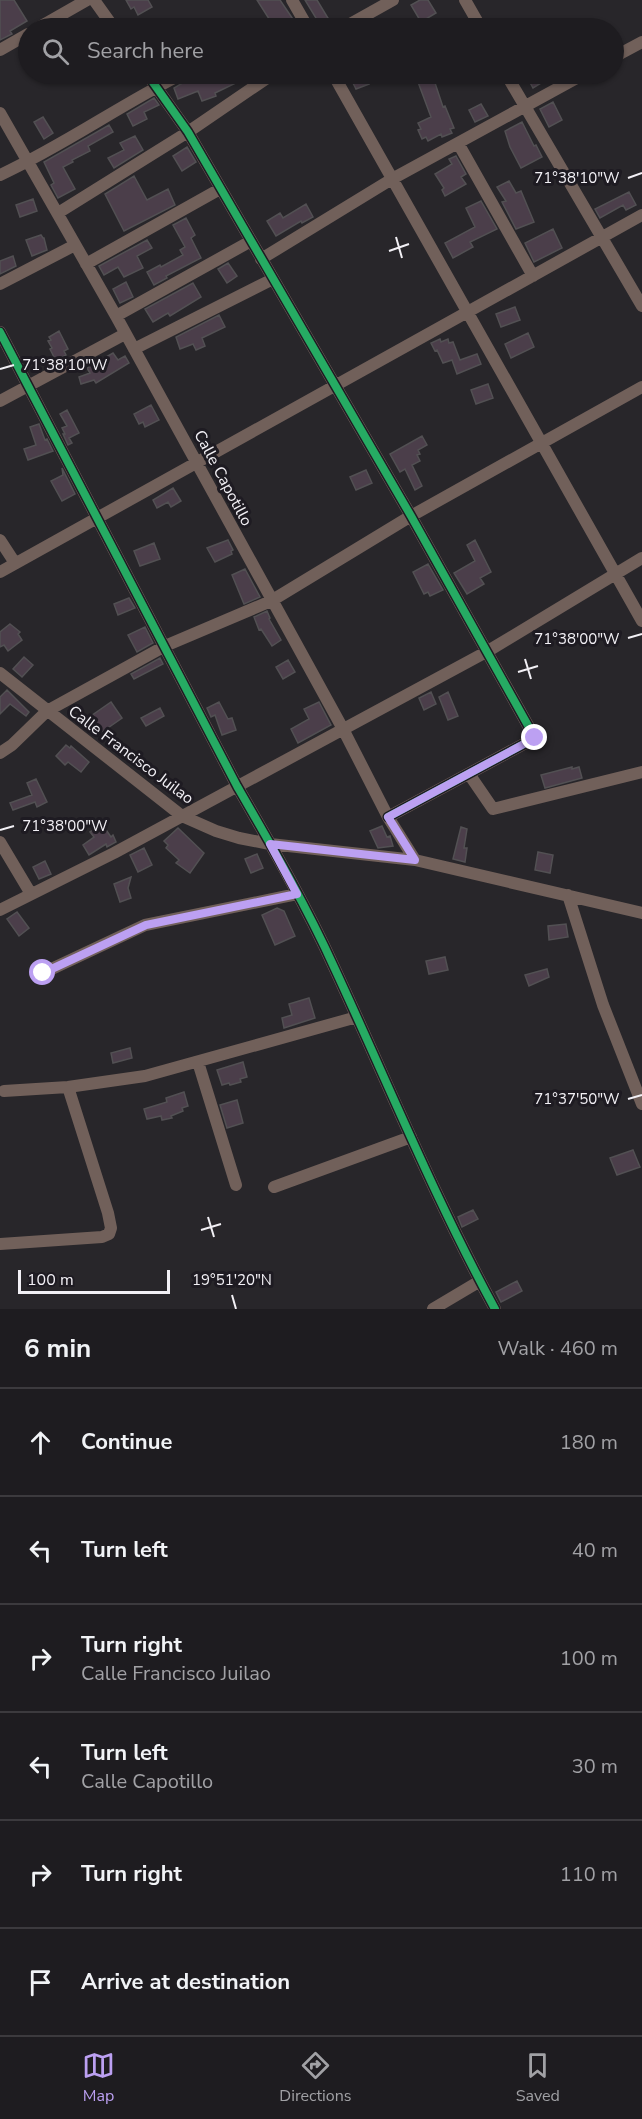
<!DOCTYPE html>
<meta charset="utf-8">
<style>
:root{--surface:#1e1c20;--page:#262529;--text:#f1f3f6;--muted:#a1a1a5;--line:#3c3a3e;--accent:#bca0f2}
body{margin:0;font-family:"Nunito Sans",sans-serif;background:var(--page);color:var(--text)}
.scale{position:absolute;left:18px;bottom:15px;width:152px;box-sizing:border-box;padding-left:6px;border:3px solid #f2f0f5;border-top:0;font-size:16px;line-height:21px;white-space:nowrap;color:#f2f0f5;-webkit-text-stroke:4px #1e1b22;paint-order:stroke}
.stop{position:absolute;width:18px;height:18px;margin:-14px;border:4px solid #bca0f2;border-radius:50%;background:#fff}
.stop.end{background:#bca0f2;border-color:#fff;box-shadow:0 2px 6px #0008}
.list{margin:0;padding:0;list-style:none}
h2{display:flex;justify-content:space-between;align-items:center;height:78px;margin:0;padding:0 24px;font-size:26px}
h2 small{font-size:20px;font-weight:400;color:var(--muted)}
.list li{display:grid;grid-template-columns:39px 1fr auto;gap:18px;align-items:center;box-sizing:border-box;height:108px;padding:0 24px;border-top:2px solid var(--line)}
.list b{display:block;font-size:22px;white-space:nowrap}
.list p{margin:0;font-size:20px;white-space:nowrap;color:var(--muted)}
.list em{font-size:20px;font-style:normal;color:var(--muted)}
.icon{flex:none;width:33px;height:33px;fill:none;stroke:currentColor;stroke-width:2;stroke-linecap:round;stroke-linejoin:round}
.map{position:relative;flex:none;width:642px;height:1309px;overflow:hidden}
.search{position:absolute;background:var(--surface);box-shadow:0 2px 4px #0004;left:18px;right:18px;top:18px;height:66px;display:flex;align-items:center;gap:15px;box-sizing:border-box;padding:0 21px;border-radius:33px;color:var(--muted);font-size:22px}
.sheet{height:726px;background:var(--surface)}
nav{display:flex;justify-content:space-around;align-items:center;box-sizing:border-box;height:84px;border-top:2px solid var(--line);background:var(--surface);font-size:16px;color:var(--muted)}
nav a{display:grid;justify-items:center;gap:3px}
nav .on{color:var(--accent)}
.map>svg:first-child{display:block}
.building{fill:#4b3e4a;stroke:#525053;stroke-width:1.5}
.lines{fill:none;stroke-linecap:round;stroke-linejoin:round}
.minor{stroke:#71605a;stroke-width:12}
.cycleway-casing{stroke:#1e1b22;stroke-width:11}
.cycleway{stroke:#26ab63;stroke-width:8}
.route{stroke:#bca0f2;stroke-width:8}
.ticks{fill:none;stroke:#f2f0f5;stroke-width:2}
.labels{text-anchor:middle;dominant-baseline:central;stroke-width:6;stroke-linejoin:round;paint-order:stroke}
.street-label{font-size:16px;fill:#f2f0f5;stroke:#1e1b22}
.ticks-label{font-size:15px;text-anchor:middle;fill:#f2f0f5;stroke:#1e1b22;stroke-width:6;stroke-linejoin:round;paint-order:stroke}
</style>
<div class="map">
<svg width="642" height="1309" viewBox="0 0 642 1309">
<rect width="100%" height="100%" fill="#28262a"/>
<path class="building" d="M0,0h14l13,21 -17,10 2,3 -12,6z
M126,0h22l4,7 -14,8 -4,-8 -3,2z
M257,0h23l19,28h-20l-5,-8 -3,2z
M305,0h12l17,28h-12z
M420,0h8l8,13 -15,9 -10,-17z
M193,74h10l3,8 17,-8h11l4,8 -23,11 1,3 -14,5 -4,-10 -20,8 -4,-11 12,-7z
M359,74h5l5,10 -13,5 -6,-12z
M415,74h25l-7,3 10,30 2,-1 9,22 -4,1 2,4 -10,4 -1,-3 -13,7 -2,-4 -4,2 -4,-9 3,-1 -3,-6 13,-6z
M517,74h39l-23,14 -5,-9 -6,4z
M154,98l5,7 -15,7 3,7 -14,7 -6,-12z
M553,102l9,18 -13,7 -9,-18z
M481,104l7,12 -13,6 -6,-12z
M43,117l10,16 -9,6 -10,-17z
M522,122l12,24 2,-1 6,12 -21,11 -11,-21 -5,-16z
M109,125l4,7 -25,14 2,5 -18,9 1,2 -10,5 12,22 -17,9 -7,-13 3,-2 -10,-21z
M135,136l8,14 -29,18 -6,-10 16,-8 -4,-7z
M187,147l9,15 -14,9 -9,-15z
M456,156l10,18 -5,3 5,7 -21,12 -3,-6 2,-2 -9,-14 17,-10 -3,-5z
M134,176l13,24 21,-11 7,16 -51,26 -19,-37z
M509,181l7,12 5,-2 13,31 -18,7 -14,-27 4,-1 -9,-14z
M629,192l7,13 -10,5 -3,-5 -23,13 -5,-9z
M33,199l4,12 -17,6 -4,-12z
M481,201l16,28 -27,13 3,5 -20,11 -8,-15 30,-16 -9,-19z
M306,204l7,13 -11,6 -1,-2 -25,15 -9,-15 13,-8 3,5z
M186,218l9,17 -4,3 10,20 -35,18 1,2 -13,7 -7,-13 13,-7 1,2 22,-12 -3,-5 5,-3 -12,-22z
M553,229l9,19 -28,14 -9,-19z
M41,235l2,3h1l3,12 -15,6 -6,-16z
M147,240l5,8 -15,8 6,12 -19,9 -6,-10 -14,8 -5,-9z
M13,256l3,10 -16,8v-13z
M228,263l9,13 -10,7 -9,-14z
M126,282l7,15 -13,6 -7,-14z
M193,283l8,14 -31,19 -2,-3 -15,9 -8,-13z
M515,307l5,13 -19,7 -5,-13z
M219,315l6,12 -23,11 3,8 -9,4 -3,-6 -13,5 -4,-12z
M59,331l9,18 -4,2 2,4 -10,6 -6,-12 2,-1 -4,-7 3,-1 -2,-3z
M528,333l6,14 -23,11 -6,-14z
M440,339l1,3 7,-3 1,4 4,-1 7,18 17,-6 4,10 -24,10 -5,-14 -9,3 -6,-13 -2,1 -4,-8z
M113,353l5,7 7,-4 4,7 -33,20 -2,-3 -13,4 -2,-7 11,-4 -3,-5z
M488,384l5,14 -17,6 -5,-14z
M151,405l8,15 -14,7 -2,-5 -4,2 -5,-10z
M67,410l12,23 -10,5 3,5 -4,2 -5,-11h2l-3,-6 5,-2 -7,-12z
M39,424l6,16 2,-1 6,12 -25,9 -4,-11 12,-4 -6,-18z
M422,436l5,9 -9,5 2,4 -3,1 3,6 -8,4 10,21 -7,4 -10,-21 -5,3 -10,-18z
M62,468l13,26 -13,7 -11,-20 12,-6z
M366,470l6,13 -16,7 -6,-13z
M173,488l8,13 -10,6 -3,-5 -11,6 -4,-8z
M228,540l5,10 -2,1 1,3 -17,8 -8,-14z
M475,540l16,32 -11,6 4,6 -17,10 -13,-21 21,-12 -8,-16z
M154,543l6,16 -20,7 -6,-15z
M428,564l15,26 -13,6 -2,-4 -4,2 -11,-22z
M245,569l15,28 -16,7 -12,-29z
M129,598l6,10 -17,7 -4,-11z
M267,611l3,7 -1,1 12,21 -9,6 -11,-17 -2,1 -5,-13z
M10,624l10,8 -2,2 4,6 -14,11 -4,-6 -4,2v-15z
M145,627l8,16 -16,9 -9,-17z
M24,657l9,8 -11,12 -9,-8z
M160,658l3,6 -29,15 -3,-5z
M288,660l7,12 -12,7 -7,-12z
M7,690l22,22 -3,4 -16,-12 -10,10v-17z
M431,692l5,12 -12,6 -5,-12z
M448,692l10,24 -10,4 -9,-23z
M111,702l11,16 -20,14 -11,-16z
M219,702l9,17 4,-1 4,12 -14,5 -7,-20 -4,2 -4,-9z
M319,702l12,23 -33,18 -7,-14 18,-10 -5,-10z
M160,708l4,8 -18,10 -5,-8z
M66,745l4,3 1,-2 18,16 -8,10 -13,-10 -3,3 -9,-9z
M572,767v2l7,-2 3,11 -37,10 -4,-13z
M36,779l11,23 -10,5 -2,-5 -22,8 -3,-7 22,-8 -5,-12z
M102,824l9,13 2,-2 3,7 -9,5 -1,-3 -17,11 -6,-10 11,-8 -4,-5z
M382,826l5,11 3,-1 3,10 -15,2 -8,-17z
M461,827l6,2 -3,19h3l-2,14 -12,-3z
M178,828l26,25 -14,20 -14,-10 3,-3 -13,-12 2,-3 -4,-4z
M144,848l8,17 -14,7 -8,-17z
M538,852l15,3 -3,18 -15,-3z
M257,854l6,14 -12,5 -6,-14z
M45,861l6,13 -12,5 -6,-12z
M131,877l-3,11 3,10 -11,4 -6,-18z
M277,908l7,3 11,25 -20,9 -13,-30z
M17,912l12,16 -10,8 -12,-17z
M566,924l2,13 -19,3 -1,-14z
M445,957l3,13 -19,4 -3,-13z
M547,969l2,8 -20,9 -4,-11z
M309,998l6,20 -31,10 -2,-10 10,-3 -3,-11z
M130,1048l2,10 -19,5 -2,-10z
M243,1062l4,15 -7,2 1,3 -11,3 -1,-2 -7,2 -5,-15z
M184,1092l4,14 -6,2 1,3 -12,5 1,2 -10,2 -1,-4 -14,3 -3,-10 23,-7 -1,-4z
M237,1100l6,23 -16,5 -7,-23z
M633,1150l7,17 -23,8 -7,-17z
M473,1210l5,9 -16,8 -4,-10z
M517,1281l5,10 -21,11 -5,-10z"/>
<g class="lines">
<path class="minor" d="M94,0l20,28
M292,0l16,28
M465,0l16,28
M38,28l49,-28
M343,28l50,-28
M0,50l28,-16
M614,57l28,-15
M147,74l41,58 223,384 124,222 -147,79
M333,74l309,547
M506,74l136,232
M0,113l116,203 227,413 45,88 27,43
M458,143l75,133
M0,175c63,-29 120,-70 182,-101
M58,213l130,-81 85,-58
M261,259l131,-80 192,-105
M86,264l134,-75
M0,284l75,-39
M116,316l135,-75
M0,332l237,454c34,59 69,119 97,181 53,114 101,232 161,342
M134,349l139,-70
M0,401l125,-67
M0,540l15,23
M0,572l642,-357
M0,673l182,143 34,15 23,7 31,6 145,16 227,53
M0,753l12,-8 35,-34 118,-65 106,-45 140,-85 231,-129
M469,774l24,35 149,-37
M0,842l31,52
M568,895l35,110 39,99
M0,910l114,-57 374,-202 154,-93
M43,973l102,-48 152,-31
M198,1062l38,123
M4,1091l64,-4 77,-11 212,-59
M274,1187l137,-50
M0,1244l102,-7 7,-3 2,-6 -3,-15 -40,-126
M433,1309l47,-28"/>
<defs>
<path id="cycleway" d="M147,74l41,58 223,384 124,222 -147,79
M0,332l237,454c34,59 69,119 97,181 53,114 101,232 161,342"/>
</defs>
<use href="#cycleway" class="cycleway-casing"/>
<use href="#cycleway" class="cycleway"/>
</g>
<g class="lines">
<path class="route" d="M43,973l103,-48 151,-31 -27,-50 145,16 -27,-43 147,-79"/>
</g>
<path class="ticks" d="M628,178l14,-5M396,237l6,21M389,251l20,-7M0,369l14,-4M628,638l14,-4M525,659l6,20M518,672l20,-6M0,830l14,-4M628,1099l14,-4M208,1217l6,20M201,1230l20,-6M232,1295l4,14"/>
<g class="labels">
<g class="street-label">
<text transform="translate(223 478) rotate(62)">Calle Capotillo</text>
<text transform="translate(131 755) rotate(37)">Calle Francisco Juilao</text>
</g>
</g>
<g class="ticks-label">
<text x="577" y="183">71°38'10"W</text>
<text x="65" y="370">71°38'10"W</text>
<text x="577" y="644">71°38'00"W</text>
<text x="65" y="831">71°38'00"W</text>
<text x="577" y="1104">71°37'50"W</text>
<text x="232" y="1285">19°51'20"N</text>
</g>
</svg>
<div class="scale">100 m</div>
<div class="stop" style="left:43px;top:973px"></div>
<div class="stop end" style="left:535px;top:738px"></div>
<div class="search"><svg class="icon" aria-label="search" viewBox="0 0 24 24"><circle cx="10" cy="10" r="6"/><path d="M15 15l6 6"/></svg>Search here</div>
</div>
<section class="sheet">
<h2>6 min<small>Walk · 460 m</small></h2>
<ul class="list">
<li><svg class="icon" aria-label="ahead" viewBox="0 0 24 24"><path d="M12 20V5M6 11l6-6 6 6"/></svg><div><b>Continue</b></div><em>180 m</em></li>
<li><svg class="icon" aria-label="left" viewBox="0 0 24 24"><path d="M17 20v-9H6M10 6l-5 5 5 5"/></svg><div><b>Turn left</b></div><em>40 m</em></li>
<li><svg class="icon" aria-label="right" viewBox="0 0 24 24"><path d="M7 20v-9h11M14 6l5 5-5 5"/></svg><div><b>Turn right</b><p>Calle Francisco Juilao</p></div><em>100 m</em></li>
<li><svg class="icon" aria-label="left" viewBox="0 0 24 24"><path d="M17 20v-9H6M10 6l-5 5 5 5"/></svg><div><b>Turn left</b><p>Calle Capotillo</p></div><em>30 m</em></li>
<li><svg class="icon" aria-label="right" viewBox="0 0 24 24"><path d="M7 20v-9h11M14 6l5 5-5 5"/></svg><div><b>Turn right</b></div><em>110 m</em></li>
<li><svg class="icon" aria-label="arrive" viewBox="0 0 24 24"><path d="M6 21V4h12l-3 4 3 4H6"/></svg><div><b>Arrive at destination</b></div></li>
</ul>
</section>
<nav>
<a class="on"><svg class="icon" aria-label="map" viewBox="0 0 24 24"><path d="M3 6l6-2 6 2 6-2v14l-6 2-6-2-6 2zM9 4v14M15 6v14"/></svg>Map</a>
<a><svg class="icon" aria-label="directions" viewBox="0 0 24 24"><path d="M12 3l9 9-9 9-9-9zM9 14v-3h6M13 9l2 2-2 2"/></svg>Directions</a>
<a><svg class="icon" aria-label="saved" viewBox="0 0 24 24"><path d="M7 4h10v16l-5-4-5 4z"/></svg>Saved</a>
</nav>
